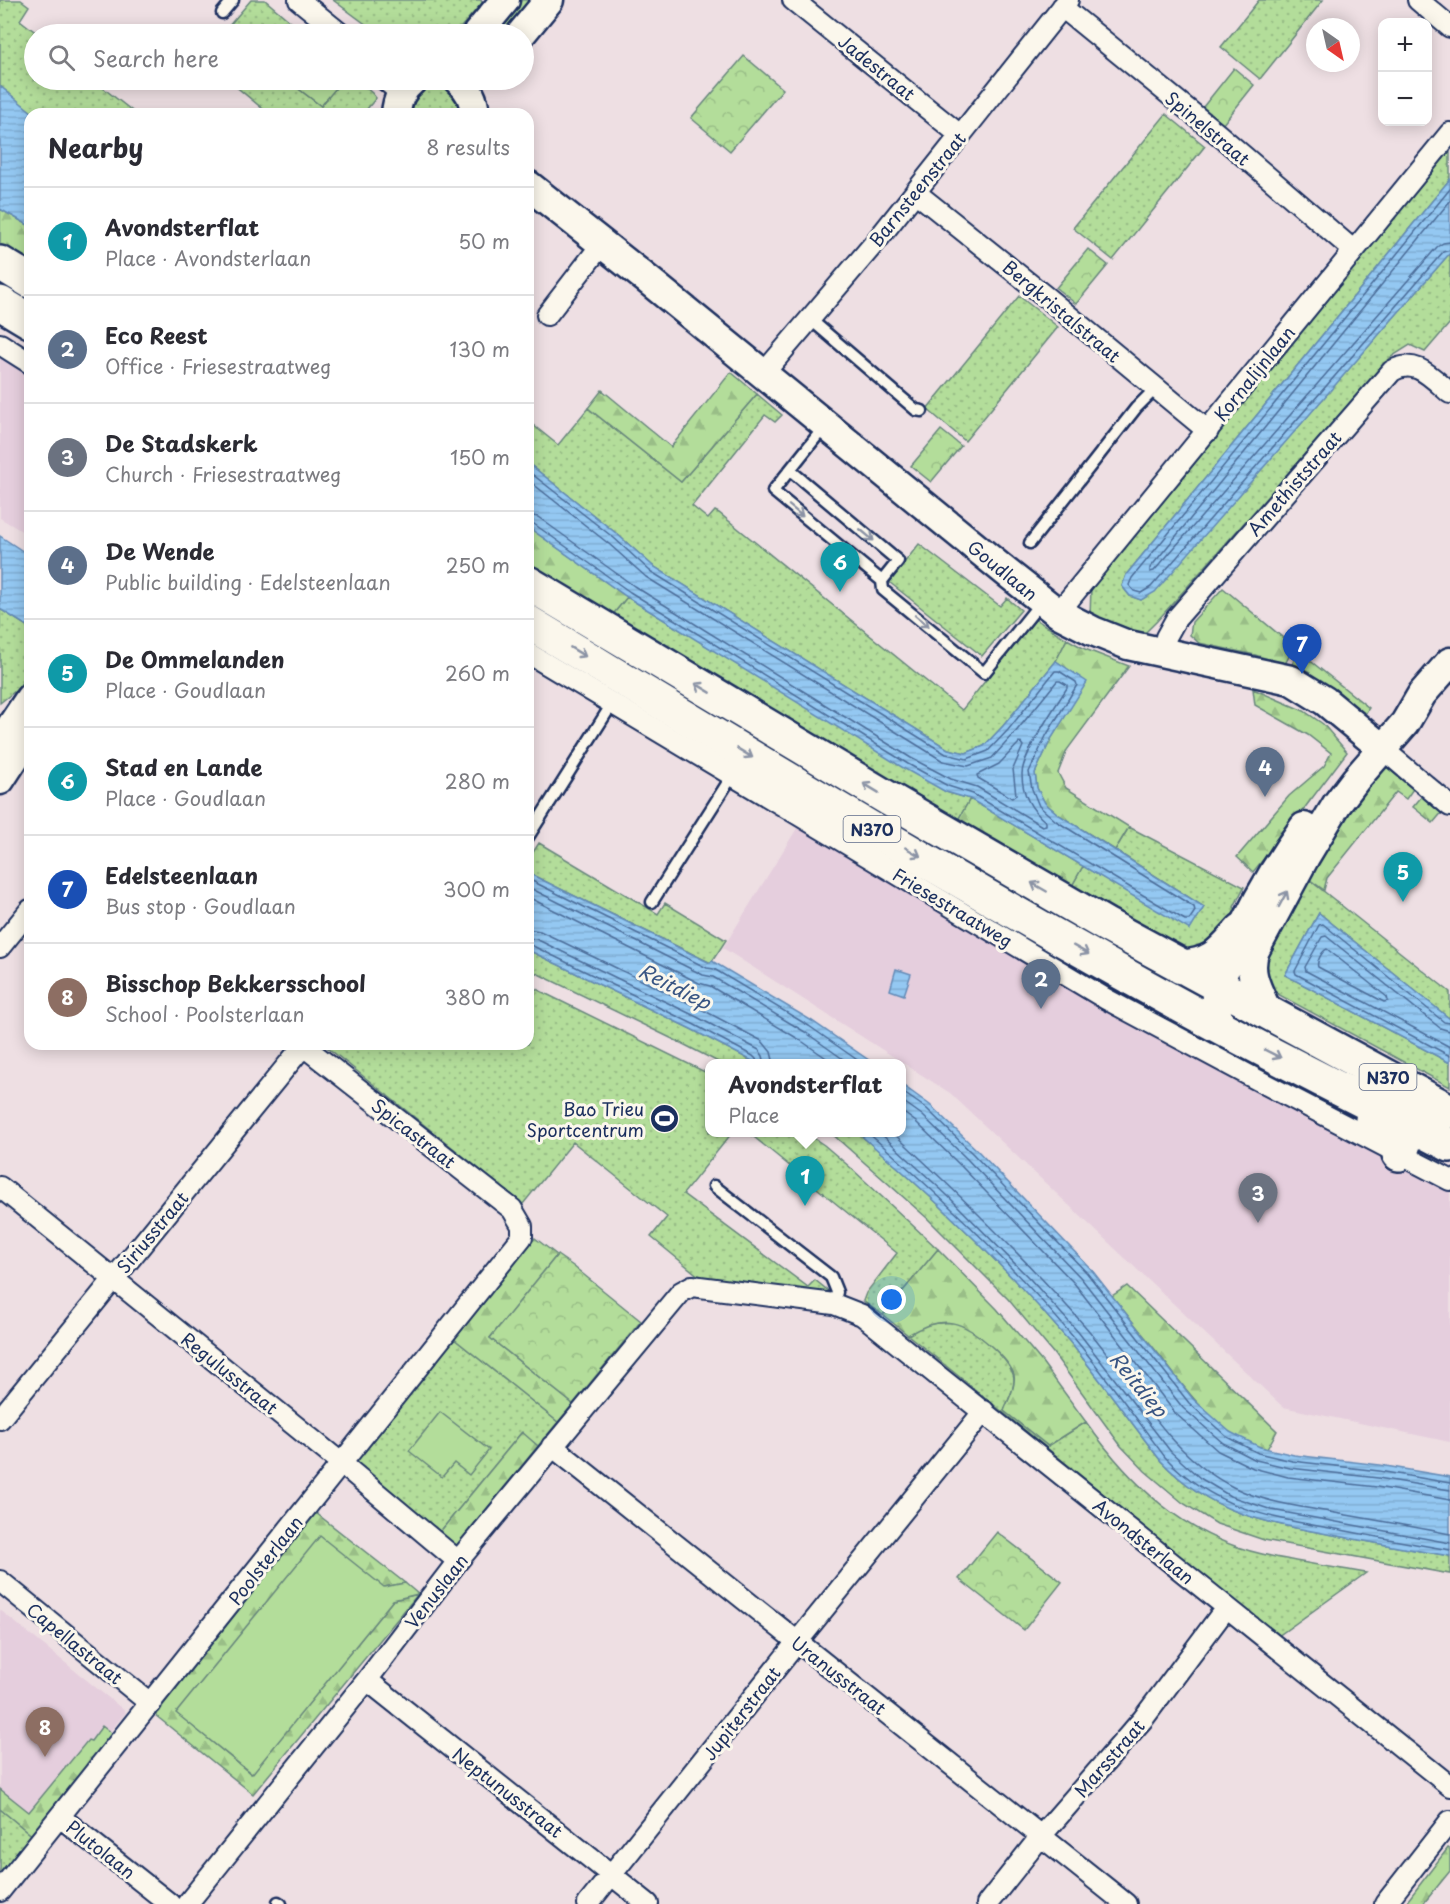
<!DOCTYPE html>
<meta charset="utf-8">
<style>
:root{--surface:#fff;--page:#f7f7f7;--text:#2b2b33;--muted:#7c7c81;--line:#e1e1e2;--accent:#111827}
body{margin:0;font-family:"Playpen Sans",sans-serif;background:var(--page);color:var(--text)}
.controls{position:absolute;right:18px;top:18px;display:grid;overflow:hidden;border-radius:12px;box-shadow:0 3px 15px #0003}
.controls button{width:54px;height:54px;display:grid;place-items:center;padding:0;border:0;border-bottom:2px solid var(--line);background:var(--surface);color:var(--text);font:30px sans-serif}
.compass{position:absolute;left:1306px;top:18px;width:54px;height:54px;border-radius:50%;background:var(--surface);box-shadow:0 3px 15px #0003;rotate:146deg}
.you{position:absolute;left:892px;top:1300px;width:21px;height:21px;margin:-15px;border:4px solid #fff;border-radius:50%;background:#1a73e8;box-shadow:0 0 0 9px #1a73e833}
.badge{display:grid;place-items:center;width:39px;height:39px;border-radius:50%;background:var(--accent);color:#fff;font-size:20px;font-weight:700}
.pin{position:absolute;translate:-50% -50px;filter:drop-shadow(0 2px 3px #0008)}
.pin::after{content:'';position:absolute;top:32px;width:21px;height:18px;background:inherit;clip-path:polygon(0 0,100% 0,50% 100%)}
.popup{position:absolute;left:705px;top:1059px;width:201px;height:78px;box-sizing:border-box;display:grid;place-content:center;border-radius:12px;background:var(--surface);filter:drop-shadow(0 2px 4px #0005);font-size:20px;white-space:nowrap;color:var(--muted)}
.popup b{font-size:22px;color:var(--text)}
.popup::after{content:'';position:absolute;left:50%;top:100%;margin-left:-12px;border:12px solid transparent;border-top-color:var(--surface)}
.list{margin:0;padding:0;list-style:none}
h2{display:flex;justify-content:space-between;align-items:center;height:78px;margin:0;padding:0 24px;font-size:26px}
h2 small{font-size:20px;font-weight:400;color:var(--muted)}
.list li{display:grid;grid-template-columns:39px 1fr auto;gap:18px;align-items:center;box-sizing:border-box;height:108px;padding:0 24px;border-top:2px solid var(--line)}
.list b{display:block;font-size:22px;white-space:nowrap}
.list p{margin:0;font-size:20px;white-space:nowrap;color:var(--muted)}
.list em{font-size:20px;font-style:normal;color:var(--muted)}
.icon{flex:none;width:33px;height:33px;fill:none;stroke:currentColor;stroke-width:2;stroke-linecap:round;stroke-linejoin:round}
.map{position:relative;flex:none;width:1450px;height:1904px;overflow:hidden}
.search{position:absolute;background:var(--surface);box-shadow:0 3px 15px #0003;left:24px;top:24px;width:510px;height:66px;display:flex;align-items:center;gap:15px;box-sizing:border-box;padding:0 21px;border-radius:33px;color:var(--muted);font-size:22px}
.panel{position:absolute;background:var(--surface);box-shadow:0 3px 15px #0003;left:24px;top:108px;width:510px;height:942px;border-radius:18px}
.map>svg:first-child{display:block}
.built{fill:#e5cedd}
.grass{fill:url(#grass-dots);stroke:#67867c;stroke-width:1.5}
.forest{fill:url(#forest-firs);stroke:#67867c;stroke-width:1.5}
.park{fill:url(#park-crowns);stroke:#67867c;stroke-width:1.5}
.garden{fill:#b3dd9a;stroke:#67867c;stroke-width:1.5}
.water{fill:url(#water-rules);stroke:#648bb7;stroke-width:1.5}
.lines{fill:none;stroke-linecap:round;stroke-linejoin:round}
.shore{stroke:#4b6c99;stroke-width:1.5}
.lane-casing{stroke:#1b2f5e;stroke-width:15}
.street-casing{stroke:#1b2f5e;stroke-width:24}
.secondary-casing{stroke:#1b2f5e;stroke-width:33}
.highway-casing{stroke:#1b2f5e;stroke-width:38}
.lane{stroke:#fbf7ec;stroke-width:10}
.street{stroke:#fbf7ec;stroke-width:20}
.secondary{stroke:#fbf7ec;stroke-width:28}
.highway{stroke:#fbf7ec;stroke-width:33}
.oneway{stroke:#8b93a5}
.labels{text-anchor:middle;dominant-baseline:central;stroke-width:6;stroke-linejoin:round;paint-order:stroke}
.shield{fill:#fbf7ec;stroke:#5e6b89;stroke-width:1.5}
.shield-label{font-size:16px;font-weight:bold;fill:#1b2f5e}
.street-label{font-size:18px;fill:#1b2f5e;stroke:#fbf7ec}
.poi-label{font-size:18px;fill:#1b2f5e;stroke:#fbf7ec;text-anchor:end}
.water-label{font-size:20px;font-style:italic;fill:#395583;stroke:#fbf7ec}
</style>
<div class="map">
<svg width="1450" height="1904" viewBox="0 0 1450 1904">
<defs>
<pattern id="grass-dots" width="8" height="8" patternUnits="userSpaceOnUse" patternTransform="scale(1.5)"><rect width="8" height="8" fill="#b3dd9a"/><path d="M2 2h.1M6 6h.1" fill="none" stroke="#99be87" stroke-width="1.8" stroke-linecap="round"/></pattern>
<pattern id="forest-firs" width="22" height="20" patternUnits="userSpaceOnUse" patternTransform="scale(1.5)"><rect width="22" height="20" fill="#b3dd9a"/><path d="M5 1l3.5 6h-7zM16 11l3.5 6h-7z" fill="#99be87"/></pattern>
<pattern id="park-crowns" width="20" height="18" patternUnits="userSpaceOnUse" patternTransform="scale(1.5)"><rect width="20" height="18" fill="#b3dd9a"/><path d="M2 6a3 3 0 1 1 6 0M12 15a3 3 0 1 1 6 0" fill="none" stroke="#99be87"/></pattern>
<pattern id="water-rules" width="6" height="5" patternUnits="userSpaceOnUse" patternTransform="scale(1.5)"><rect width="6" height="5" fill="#94c8f2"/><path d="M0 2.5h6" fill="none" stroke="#7facd2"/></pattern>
</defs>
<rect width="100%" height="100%" fill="#eedfe3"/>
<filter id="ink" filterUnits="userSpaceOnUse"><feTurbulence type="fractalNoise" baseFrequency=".0167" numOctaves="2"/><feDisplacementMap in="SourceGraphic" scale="12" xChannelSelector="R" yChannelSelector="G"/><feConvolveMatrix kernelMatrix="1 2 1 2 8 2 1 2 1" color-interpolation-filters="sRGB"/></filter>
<g filter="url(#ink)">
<path class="built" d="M0,353l30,19v164l-30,-18z
M799,825l240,144 411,222v251l-167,-35 -333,-314 -227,-145z
M0,1610l126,102 -95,115 -31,-25z"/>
<path class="grass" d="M0,0h21l8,6 -9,14 18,14h-4v46h59l43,34h-102l-34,-28z
M251,0h14l40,34h-83z
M333,0h148l1,3 -27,31h-76z
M512,0h29l-28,34h-29z
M1259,0h64l-63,79 -39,-32z
M228,80h59l34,26 19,-25 -2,-1h19l15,13 4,5 -13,16h-94z
M429,82h11l11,4 14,28h-59v-3l18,-27z
M1166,114l39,32 -92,114 -40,-32z
M1450,145v34l-324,396 -4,11 8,10 11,4 14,-9 295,-338v70l-25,29 -15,-7 -19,12 -234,264 -13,13 -54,-18 1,-28 118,-142z
M1019,296l39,31 -93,114 -38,-32z
M757,394l25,21 -7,7 -10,-7 -73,91 16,13 7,-8 4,2 243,197 73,-91 32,20 -11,22 -53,65 -19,20 -18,7 -18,-4 -295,-183 -36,-32 -89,-71v-42l30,24 30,-37 93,74z
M919,544l81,62 7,-8 14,12 -39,46 -93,-74z
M627,597l319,195 24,7 -16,28 -344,-209z
M0,609l30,19v45l-15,18 -15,12z
M1129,827l115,60 -10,20 3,4 -13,24 -28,24 -128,-66 15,-27 107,63 14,-22 -89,-57z
M539,843l119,71 7,-11 61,37 -15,23 -183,-90v-21l4,2z
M1302,874l148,118v27l-131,-106 -34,62 165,88v24l-178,-96 -12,-18z
M528,950l163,79 65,34h-36l-37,-19 -155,-75z
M528,985l181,89v58l23,1 -49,61 125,93 7,-7 16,13 -131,-16 -49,-40 16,-20 -94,-75 -50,62 -200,-160h205z
M749,1133h57l18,12 27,23 87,81 -55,66 -20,-14 3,-8 31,-40z
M831,1133h27c75,63 147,133 211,208 32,39 61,80 92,120 51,54 107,62 177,75 37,7 75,14 112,20v18l-186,-34 -47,-16 -34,-21 -38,-32 -24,-25 -68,-93 -45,-54 -81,-81z
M938,1323c6,0 13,-1 19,0 17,4 50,35 56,51 4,11 -5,26 -9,36l44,36 38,-24c45,63 98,114 176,132 34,8 69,13 104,19l-88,63 -370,-301 15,-10z
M453,1338l105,84 -20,24 -17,-13 -82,100 -87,-71z
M0,1809l34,28 -34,42z"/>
<path class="forest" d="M0,209l30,17v45l-30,-18z
M731,372l26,22 -76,88 -93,-74 14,-18 69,57z
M528,527l99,70 -17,21 -82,-53z
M1223,588l71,59 -9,17 -30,-9 -56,-12 -9,-8 2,-13z
M1067,639l18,10 44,17 -62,84 -9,23 8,15 63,39 -14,23 -56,-35 -14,-12 -8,-15 -2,-15 16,-34 35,-57 -30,-21z
M1298,651l71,57 -4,6 -39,-29 -17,-10 1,-3 -13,-6 -1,3 -5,-2z
M1253,689l51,22 19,13 24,28 -50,66 -44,54 -16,-15 52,-61 35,-30 7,-13 -23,-18 -53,-30z
M1384,765l29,24 -7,10 -10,-7 -69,86 -3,12 -22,-16 34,-49z
M1423,795l20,16 -10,12 -20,-16z
M970,799l113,67 -15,27 -114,-66z
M535,1238l22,17 -67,83 83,66 -15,18 -105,-84z
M938,1249l59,60 45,53 44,60 -38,24 -44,-35c4,-11 12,-24 10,-36 -3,-10 -15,-22 -23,-29 -28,-25 -48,-33 -83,-11l-25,-20z
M1127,1286l150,145 -10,18c-47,-11 -79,-56 -106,-92 -16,-20 -33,-41 -49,-61z
M522,1432l16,14 -82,100 -17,-13z
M316,1513l89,70 -21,4 -207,126 74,61 142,-174 25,-6 -165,200 -98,-79z
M102,1726l13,10 -81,101 -34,-28v-20l29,23 59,-72 3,1z
M1448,1848l2,1v22l-26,32 1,1h-20z"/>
<path class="park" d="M744,56l39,33 -53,62 -39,-33z
M1234,68l20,17 -31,39 -20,-17z
M1088,249l20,16 -32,39 -20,-16z
M941,430l20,16 -30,36 -20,-16z
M557,1255l16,11 68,55 -68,83 -83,-66z
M997,1532l65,50 -38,48 -65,-51z"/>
<path class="garden" d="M287,80h51l3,2 -20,24z
M440,1412l49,38 -20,25 -15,-12 -12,14 -33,-26z
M320,1536l64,51 21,-4 13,11 -25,6 -141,174 -76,-61z"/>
<path class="water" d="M0,86l34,28h-4v112l-30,-17z
M1450,179v74l-295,339 -14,8 -11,-4 -8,-10 4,-11z
M528,463l89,71 36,32 295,183 18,4 18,-7 19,-20 53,-65 31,21 -36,57 -16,34 2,15 8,15 14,12 145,92 -14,23 -220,-131 -24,-7 -41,-23 -278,-172 -99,-70z
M0,536l30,20v72l-30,-19z
M528,873l182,90 2,-2 100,60 61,42h-117l-65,-34 -163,-79z
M1319,913l131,106v44l-165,-88z
M896,969l15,5 -7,21 -14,-5z
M901,1084l29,21 47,45 114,119 102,130 37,33 30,15 34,8 86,10 70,12v79c-37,-6 -75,-13 -112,-20 -70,-13 -126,-21 -177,-75 -31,-40 -60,-81 -92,-120 -64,-75 -136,-145 -211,-208l43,-1z"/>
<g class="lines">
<path class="shore" d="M1450,189l-318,389 -3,7 5,6 7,2 10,-6 292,-335 7,-2
M1450,201l-300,367v4l4,-1 283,-324 6,-4 7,-1
M528,471l86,67 36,33 296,183 21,5 21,-8 20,-21 47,-59h4l17,11 1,3 -31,51 -17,36 3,17 7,17 17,15 138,86 1,4 -6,9h-4l-212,-126 -25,-8 -40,-22 -278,-172 -96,-68 -6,-2
M528,480l81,64 37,33 297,184 25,5 24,-8 22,-24 43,-53h3l7,4v3c-11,17 -45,67 -45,86 0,20 9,36 24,48v3l-4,1 -65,-39 -26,-8 -40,-21 -277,-172 -96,-69 -10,-2
M1020,742l3,4 -10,23 3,26 -4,3 -34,-20 -1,-3 22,-11z
M528,879l179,89 7,1 95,57 54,38
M528,887l175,88 10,2 92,55 45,32
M528,897l171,86 11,3 90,54 35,24
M528,929l12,2 161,78 61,32 9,11 3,12
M528,938l8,1 161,78 62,33 4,6 2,8
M528,945l5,1 160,78 60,32 3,3 1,5
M1327,949l60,48 1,4 -4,1 -66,-35c-2,-5 4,-16 9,-18z
M1450,1023l-6,-1 -121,-98 -4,1 -24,46 1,3 154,82
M1450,1031l-10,-3 -114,-92 -4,1 -17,30 1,4 144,76
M901,1091l26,18 46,45 114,119 102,130 38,34 31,16 34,8 87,10 71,12
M901,1100l21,15 45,44 114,119 102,130 40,35 33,17 34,8 88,10 72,12
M901,1111l15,11 45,44 113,117 102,131 42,37 35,17 35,9 89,10 73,13
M867,1132c73,63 145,132 207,206 32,38 61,79 91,119 50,53 107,61 176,73 36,7 73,14 109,20
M879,1132l69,64 82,83 49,54 92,119 29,26 30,18 42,14 178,33
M892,1132c67,62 132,125 192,193 48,54 82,129 149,162 30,15 64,19 96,25 41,7 81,14 121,22"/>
<defs>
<path id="lane" d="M222,13l11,-13
M810,319l106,91 6,1
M825,426l-52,65 109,90 1,9 101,83 57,-71
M790,470l108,91 -16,20
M1030,543l106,-135 19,-19
M528,837l84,-133
M652,902l80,-126
M714,1186l117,91 6,15 -3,12
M278,1902l3,2"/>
<path id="street" d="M299,0l42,34
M793,0l167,135
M1418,0l32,27
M1062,7l157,128 134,115
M385,80l16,13
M915,192l131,105 162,134
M547,315l55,-71
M0,344l30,19
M763,374l115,-135 190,-239
M1058,613l392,-480
M528,653l578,346 161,86 183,95
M1164,654l2,-17 10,-18 216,-248c24,-14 40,7 58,22
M1383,749l67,57
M0,947l30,-37
M0,1187l341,276 117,98
M0,1419l303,-373
M552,1446l574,458
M0,1581l151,123
M367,1680l281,224
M60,1817l110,87
M0,1891l522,-654v-11l-10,-17 -211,-165
M187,1904l180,-224 91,-119 223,-269 11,-6 142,18 28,11 588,471
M588,1904l209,-262 187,-231
M987,1904l54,-68 102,-117 83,-111
M1385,1904l65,-83"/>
<path id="secondary" d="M477,34l28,-34
M521,34l28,-34
M458,80c11,9 16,19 17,34
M396,114c1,-15 6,-25 17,-34
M528,185l120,95 358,292 52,41 35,18 35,14 163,35 34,21 58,48
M0,743l30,-45
M0,780l30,-46
M1268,1013c-9,-21 -22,-40 -13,-63l50,-93 32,-53 19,-25 49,-56 17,-29 28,-32
M1221,1027c-4,-10 -6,-21 -5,-32 2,-13 9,-26 15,-39 19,-45 44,-89 73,-129"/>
<path id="highway" d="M0,263l30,18
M0,303l30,18
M528,583l361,216 217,126 344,186
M528,622c217,131 434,264 657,386 87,48 177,92 265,137
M1181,967c33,-2 40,-14 61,-37
M1372,1120c12,6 29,10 32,24l-5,10"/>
</defs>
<use href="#lane" class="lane-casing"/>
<use href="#street" class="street-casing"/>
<use href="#secondary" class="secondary-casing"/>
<use href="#highway" class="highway-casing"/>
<use href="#lane" class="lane"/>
<use href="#street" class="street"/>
<use href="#secondary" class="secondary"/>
<use href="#highway" class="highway"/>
</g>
<defs><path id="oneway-shaft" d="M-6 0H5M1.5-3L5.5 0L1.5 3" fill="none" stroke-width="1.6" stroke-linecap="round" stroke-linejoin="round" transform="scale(1.5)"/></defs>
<g class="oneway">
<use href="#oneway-shaft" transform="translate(796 511) rotate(39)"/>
<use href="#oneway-shaft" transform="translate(867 535) rotate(40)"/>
<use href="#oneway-shaft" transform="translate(922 621) rotate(39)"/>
<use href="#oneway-shaft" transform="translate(578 652) rotate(31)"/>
<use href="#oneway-shaft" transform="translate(703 688) rotate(-149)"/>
<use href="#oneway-shaft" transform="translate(745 753) rotate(31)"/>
<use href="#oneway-shaft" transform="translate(871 788) rotate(-149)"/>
<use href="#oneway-shaft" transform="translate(913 852) rotate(30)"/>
<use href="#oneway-shaft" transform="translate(1039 887) rotate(-150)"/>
<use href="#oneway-shaft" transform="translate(1283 899) rotate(-62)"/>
<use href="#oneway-shaft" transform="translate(1081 950) rotate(29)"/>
<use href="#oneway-shaft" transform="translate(1273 1054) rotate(27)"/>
</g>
</g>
<defs>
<symbol id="stadium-disc" viewBox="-11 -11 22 22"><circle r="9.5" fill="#1b2f5e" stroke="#fbf7ec"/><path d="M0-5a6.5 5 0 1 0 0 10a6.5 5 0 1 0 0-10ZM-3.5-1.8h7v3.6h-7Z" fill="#fff"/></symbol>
</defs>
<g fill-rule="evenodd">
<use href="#stadium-disc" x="648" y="1102" width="33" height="33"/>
</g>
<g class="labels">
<g class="shield">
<rect x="843.5" y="816" width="57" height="26" rx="4.5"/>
<rect x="1359.5" y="1064" width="57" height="26" rx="4.5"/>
</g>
<g class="shield-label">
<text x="872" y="829">N370</text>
<text x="1388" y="1077">N370</text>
</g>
<g class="street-label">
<text transform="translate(877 67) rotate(39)">Jadestraat</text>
<text transform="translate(1208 128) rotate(40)">Spinelstraat</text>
<text transform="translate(917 189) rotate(-51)">Barnsteenstraat</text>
<text transform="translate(1062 311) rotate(40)">Bergkristalstraat</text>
<text transform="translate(1254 373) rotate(-51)">Kornalijnlaan</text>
<text transform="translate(1294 483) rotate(-49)">Amethiststraat</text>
<text transform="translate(1003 570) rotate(39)">Goudlaan</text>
<text transform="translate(953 907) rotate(31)">Friesestraatweg</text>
<text transform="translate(414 1133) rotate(38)">Spicastraat</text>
<text transform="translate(152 1232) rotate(-50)">Siriusstraat</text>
<text transform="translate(230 1373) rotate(39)">Regulusstraat</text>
<text transform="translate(1144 1541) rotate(39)">Avondsterlaan</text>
<text transform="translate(265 1560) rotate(-52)">Poolsterlaan</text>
<text transform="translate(436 1591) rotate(-52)">Venuslaan</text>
<text transform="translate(75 1643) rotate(39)">Capellastraat</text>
<text transform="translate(839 1675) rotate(38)">Uranusstraat</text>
<text transform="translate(741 1713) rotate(-52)">Jupiterstraat</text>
<text transform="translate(1109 1758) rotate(-49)">Marsstraat</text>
<text transform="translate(508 1792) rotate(38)">Neptunusstraat</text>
<text transform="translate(101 1849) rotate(38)">Plutolaan</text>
</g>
<g class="poi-label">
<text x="644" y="1108">Bao Trieu<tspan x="644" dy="21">Sportcentrum</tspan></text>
</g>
<g class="water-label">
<text transform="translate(675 986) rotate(27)">Reitdiep</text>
<text transform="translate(1139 1384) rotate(51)">Reitdiep</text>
</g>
</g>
</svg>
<div class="controls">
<button>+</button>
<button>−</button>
</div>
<svg class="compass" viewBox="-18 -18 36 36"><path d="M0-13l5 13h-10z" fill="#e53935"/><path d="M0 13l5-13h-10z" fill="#7c7c81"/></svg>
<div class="you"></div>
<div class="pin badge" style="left:805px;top:1206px;background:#0f9aa8">1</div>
<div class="popup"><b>Avondsterflat</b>Place</div>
<div class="pin badge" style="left:1041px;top:1009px;background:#5c6f8a">2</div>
<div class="pin badge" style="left:1258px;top:1223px;background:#6b7280">3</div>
<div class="pin badge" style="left:1265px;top:797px;background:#5c6f8a">4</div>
<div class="pin badge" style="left:1403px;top:902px;background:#0f9aa8">5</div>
<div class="pin badge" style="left:840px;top:592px;background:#0f9aa8">6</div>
<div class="pin badge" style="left:1302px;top:674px;background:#1a4fb4">7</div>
<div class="pin badge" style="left:45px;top:1757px;background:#8d6e63">8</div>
<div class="search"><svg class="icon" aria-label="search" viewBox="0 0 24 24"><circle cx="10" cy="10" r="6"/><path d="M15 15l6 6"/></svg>Search here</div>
<section class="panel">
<h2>Nearby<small>8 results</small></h2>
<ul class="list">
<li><span class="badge" style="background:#0f9aa8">1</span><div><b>Avondsterflat</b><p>Place · Avondsterlaan</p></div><em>50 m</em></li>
<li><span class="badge" style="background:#5c6f8a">2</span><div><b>Eco Reest</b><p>Office · Friesestraatweg</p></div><em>130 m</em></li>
<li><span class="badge" style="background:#6b7280">3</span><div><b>De Stadskerk</b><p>Church · Friesestraatweg</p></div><em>150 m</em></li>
<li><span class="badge" style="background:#5c6f8a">4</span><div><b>De Wende</b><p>Public building · Edelsteenlaan</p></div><em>250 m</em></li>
<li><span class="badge" style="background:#0f9aa8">5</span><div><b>De Ommelanden</b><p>Place · Goudlaan</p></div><em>260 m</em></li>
<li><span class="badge" style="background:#0f9aa8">6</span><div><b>Stad en Lande</b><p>Place · Goudlaan</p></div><em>280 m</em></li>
<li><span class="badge" style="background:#1a4fb4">7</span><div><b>Edelsteenlaan</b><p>Bus stop · Goudlaan</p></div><em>300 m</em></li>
<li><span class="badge" style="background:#8d6e63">8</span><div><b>Bisschop Bekkersschool</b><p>School · Poolsterlaan</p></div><em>380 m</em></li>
</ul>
</section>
</div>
